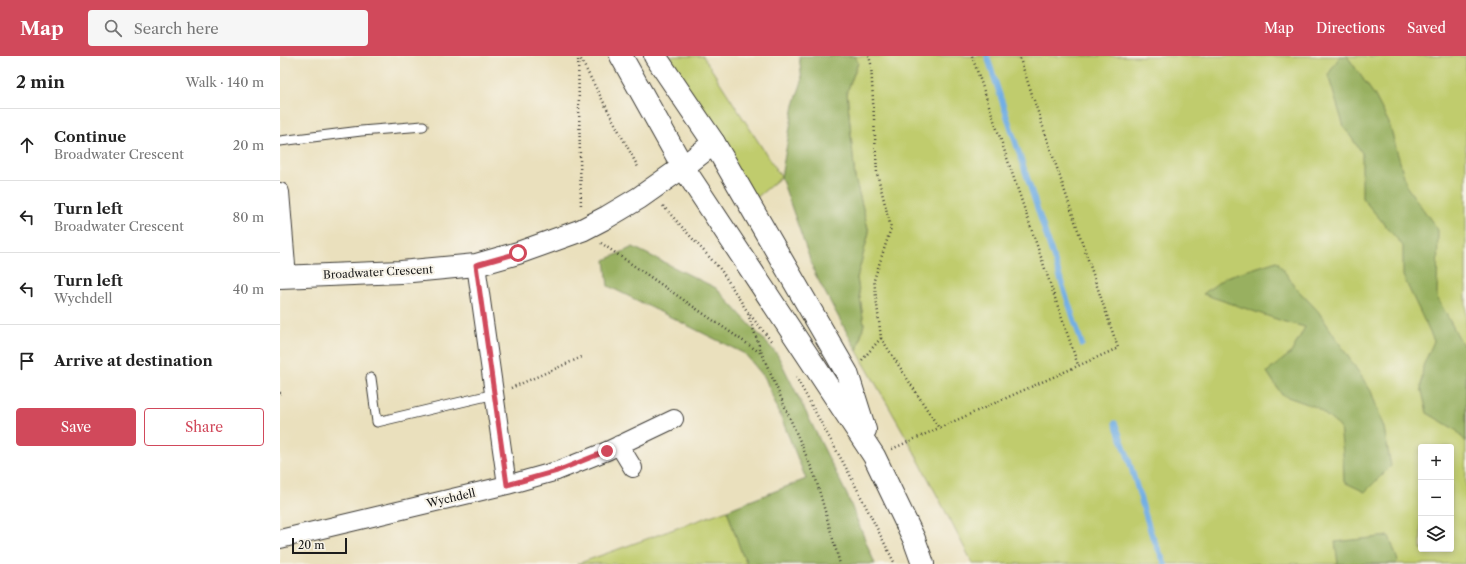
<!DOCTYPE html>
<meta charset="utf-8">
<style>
:root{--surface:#fff;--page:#f6f6f6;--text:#222;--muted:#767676;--line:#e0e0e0;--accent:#d1495b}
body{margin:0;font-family:"Libre Caslon Text",serif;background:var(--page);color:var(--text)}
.controls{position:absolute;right:12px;bottom:12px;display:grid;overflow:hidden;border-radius:4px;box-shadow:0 2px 6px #0003}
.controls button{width:36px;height:36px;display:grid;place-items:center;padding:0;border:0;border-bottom:1px solid var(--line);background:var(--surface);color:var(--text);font:20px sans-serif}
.scale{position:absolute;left:12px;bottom:10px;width:55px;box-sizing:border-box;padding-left:4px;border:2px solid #1c1c1c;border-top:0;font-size:11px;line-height:14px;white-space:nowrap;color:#1c1c1c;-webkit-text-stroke:3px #f7f3e8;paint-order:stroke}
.stop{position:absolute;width:12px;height:12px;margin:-9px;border:3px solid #d1495b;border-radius:50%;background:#fff}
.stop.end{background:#d1495b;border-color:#fff;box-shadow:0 1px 4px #0008}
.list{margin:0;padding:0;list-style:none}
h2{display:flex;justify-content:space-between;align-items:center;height:52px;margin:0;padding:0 16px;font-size:17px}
h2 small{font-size:13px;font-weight:400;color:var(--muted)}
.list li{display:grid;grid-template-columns:26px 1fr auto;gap:12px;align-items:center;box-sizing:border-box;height:72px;padding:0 16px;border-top:1px solid var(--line)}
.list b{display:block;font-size:15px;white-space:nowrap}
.list p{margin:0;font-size:13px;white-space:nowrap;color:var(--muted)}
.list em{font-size:13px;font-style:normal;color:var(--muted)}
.actions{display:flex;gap:8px;padding:12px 16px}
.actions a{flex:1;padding:9px 0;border:1px solid var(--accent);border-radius:4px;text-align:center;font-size:14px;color:var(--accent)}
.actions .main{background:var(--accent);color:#fff}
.icon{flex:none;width:22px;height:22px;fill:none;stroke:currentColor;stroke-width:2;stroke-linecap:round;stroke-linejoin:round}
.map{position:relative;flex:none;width:1186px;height:508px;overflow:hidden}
header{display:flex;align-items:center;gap:24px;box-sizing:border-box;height:56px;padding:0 20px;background:var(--accent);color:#fff}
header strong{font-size:19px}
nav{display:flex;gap:22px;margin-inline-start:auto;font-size:14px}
.search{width:280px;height:36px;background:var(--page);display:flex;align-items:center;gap:10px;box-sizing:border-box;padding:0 14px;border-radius:4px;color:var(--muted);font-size:15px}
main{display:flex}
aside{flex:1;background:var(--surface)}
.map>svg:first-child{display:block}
.green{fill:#c0cc6d;stroke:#6e7444;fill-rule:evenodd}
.forest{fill:#98b060;stroke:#5a663e}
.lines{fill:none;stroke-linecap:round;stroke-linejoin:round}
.stream{stroke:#72afe4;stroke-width:5.5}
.service-casing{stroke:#3b3934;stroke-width:11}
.minor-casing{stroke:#3b3934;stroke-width:20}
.tertiary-casing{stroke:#3b3934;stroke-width:24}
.trunk-casing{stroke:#3b3934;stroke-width:24}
.path{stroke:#3b3934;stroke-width:2.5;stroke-dasharray:1 3;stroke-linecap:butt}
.service{stroke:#fff;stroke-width:9}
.minor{stroke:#fff;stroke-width:18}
.tertiary{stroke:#fff;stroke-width:22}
.trunk{stroke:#fff;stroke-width:22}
.route{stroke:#d1495b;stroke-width:5}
.labels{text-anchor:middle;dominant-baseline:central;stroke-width:4;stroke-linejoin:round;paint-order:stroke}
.street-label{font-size:11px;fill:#1c1c1c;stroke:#f7f3e8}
</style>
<header>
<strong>Map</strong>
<div class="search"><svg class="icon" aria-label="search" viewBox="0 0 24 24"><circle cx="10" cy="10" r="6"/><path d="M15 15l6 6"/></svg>Search here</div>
<nav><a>Map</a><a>Directions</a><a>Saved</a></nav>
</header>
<main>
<aside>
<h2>2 min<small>Walk · 140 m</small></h2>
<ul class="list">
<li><svg class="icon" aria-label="ahead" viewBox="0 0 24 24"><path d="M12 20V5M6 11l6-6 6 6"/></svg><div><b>Continue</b><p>Broadwater Crescent</p></div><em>20 m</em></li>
<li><svg class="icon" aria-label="left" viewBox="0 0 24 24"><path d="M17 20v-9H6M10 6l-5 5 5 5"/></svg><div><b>Turn left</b><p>Broadwater Crescent</p></div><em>80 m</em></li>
<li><svg class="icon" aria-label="left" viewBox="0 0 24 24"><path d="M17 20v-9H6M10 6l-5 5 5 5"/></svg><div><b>Turn left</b><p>Wychdell</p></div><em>40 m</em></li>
<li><svg class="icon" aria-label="arrive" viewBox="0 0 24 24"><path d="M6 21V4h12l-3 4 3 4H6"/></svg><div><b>Arrive at destination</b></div></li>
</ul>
<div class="actions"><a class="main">Save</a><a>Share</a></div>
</aside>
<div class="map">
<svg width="1186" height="508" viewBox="0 0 1186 508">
<rect width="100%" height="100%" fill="#f7f3e8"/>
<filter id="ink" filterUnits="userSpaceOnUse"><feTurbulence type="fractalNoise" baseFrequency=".025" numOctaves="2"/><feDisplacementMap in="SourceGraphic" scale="8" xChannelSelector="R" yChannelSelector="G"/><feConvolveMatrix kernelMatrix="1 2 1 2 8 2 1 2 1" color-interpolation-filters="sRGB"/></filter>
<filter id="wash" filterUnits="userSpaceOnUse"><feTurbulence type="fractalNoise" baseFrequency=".012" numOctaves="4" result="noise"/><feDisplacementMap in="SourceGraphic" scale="16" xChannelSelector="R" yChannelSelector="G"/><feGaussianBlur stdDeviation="0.9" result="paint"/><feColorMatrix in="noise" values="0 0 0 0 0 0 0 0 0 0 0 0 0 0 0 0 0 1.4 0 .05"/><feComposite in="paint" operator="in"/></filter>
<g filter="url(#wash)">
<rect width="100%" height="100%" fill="#eae0bd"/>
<path class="green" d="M384,0h39l78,121 -26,22z
M575,0h611v508h-493l-64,-122 -52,-91 7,-27 -7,-46 12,-46 -14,-54 -8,-86 11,-29zM1141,391h30v102h-30z
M447,454l15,44 5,10h-170z"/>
<path class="forest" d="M519,0h56l3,7 -11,29 8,86 14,54 -12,46 7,46 -7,27 -42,-77 -34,-97 13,-72 8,-24z
M1060,0h7l28,40 14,27 18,64 31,43 -1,67 29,54v91l-10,-12 -29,-17 -6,-26 2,-21 11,-25 -31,-65v-30l-41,-48v-45l-18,-26 -16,-52z
M353,191l83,41 61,66 70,141 28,69h-127l-6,-10 -15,-44 79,-31 -41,-101 -20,-24 -137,-68 -3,-26z
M997,205l19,27 22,23 53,80 13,37 7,38 -26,26 -21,-10 -1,-29 -3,-26 -24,-20 -34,-12 -15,-23 24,-19 14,-26 -20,-5 -82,-28 23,-17z
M1109,480l9,25 -3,3h-57l-3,-22z"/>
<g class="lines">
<path class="stream" d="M707,0l95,288
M835,367l12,31 24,79 14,31"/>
</g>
</g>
<g filter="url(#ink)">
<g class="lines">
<defs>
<path id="service" d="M0,85l81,-10 62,-5
M91,322l6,44 118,-28"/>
<path id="minor" d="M0,136l7,85
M196,209l31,220
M339,389l14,23
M0,483l227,-54 50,-14 50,-20 67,-32"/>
<path id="tertiary" d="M0,221l121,-5 75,-7 42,-12 64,-23 25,-13 32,-19 44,-31 31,-24"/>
<path id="trunk" d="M341,0l62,111 191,289 40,83 9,25
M375,0l59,87 133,230 18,57"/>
</defs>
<use href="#service" class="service-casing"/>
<use href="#minor" class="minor-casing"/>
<use href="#tertiary" class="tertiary-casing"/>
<use href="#trunk" class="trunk-casing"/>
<path class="path" d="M298,0l3,152
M299,0l59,111
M692,0l106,309
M383,150l58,64 26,41 25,31
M321,187l161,111
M468,258l14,40 53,122 25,88
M601,282l58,90 179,-80 -99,-292
M582,304l19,-22 -7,-58 17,-52 -14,-55 -6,-109 -2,-8
M516,321l55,100 44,87
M231,332l71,-31
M0,337h2
M612,393l47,-21"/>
<use href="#service" class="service"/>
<use href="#minor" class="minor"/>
<use href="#tertiary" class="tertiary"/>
<use href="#trunk" class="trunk"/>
</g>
</g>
<g class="lines" filter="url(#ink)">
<path class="route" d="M238,197l-42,12 31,220 50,-14 50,-20"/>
</g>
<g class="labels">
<g class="street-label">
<text transform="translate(98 216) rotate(-3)">Broadwater Crescent</text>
<text transform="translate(171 442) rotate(-13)">Wychdell</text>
</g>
</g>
</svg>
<div class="controls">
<button>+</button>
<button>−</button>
<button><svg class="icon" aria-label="layers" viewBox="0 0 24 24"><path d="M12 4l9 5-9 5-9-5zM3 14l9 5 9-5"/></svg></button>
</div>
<div class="scale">20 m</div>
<div class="stop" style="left:238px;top:197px"></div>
<div class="stop end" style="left:327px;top:395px"></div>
</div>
</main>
